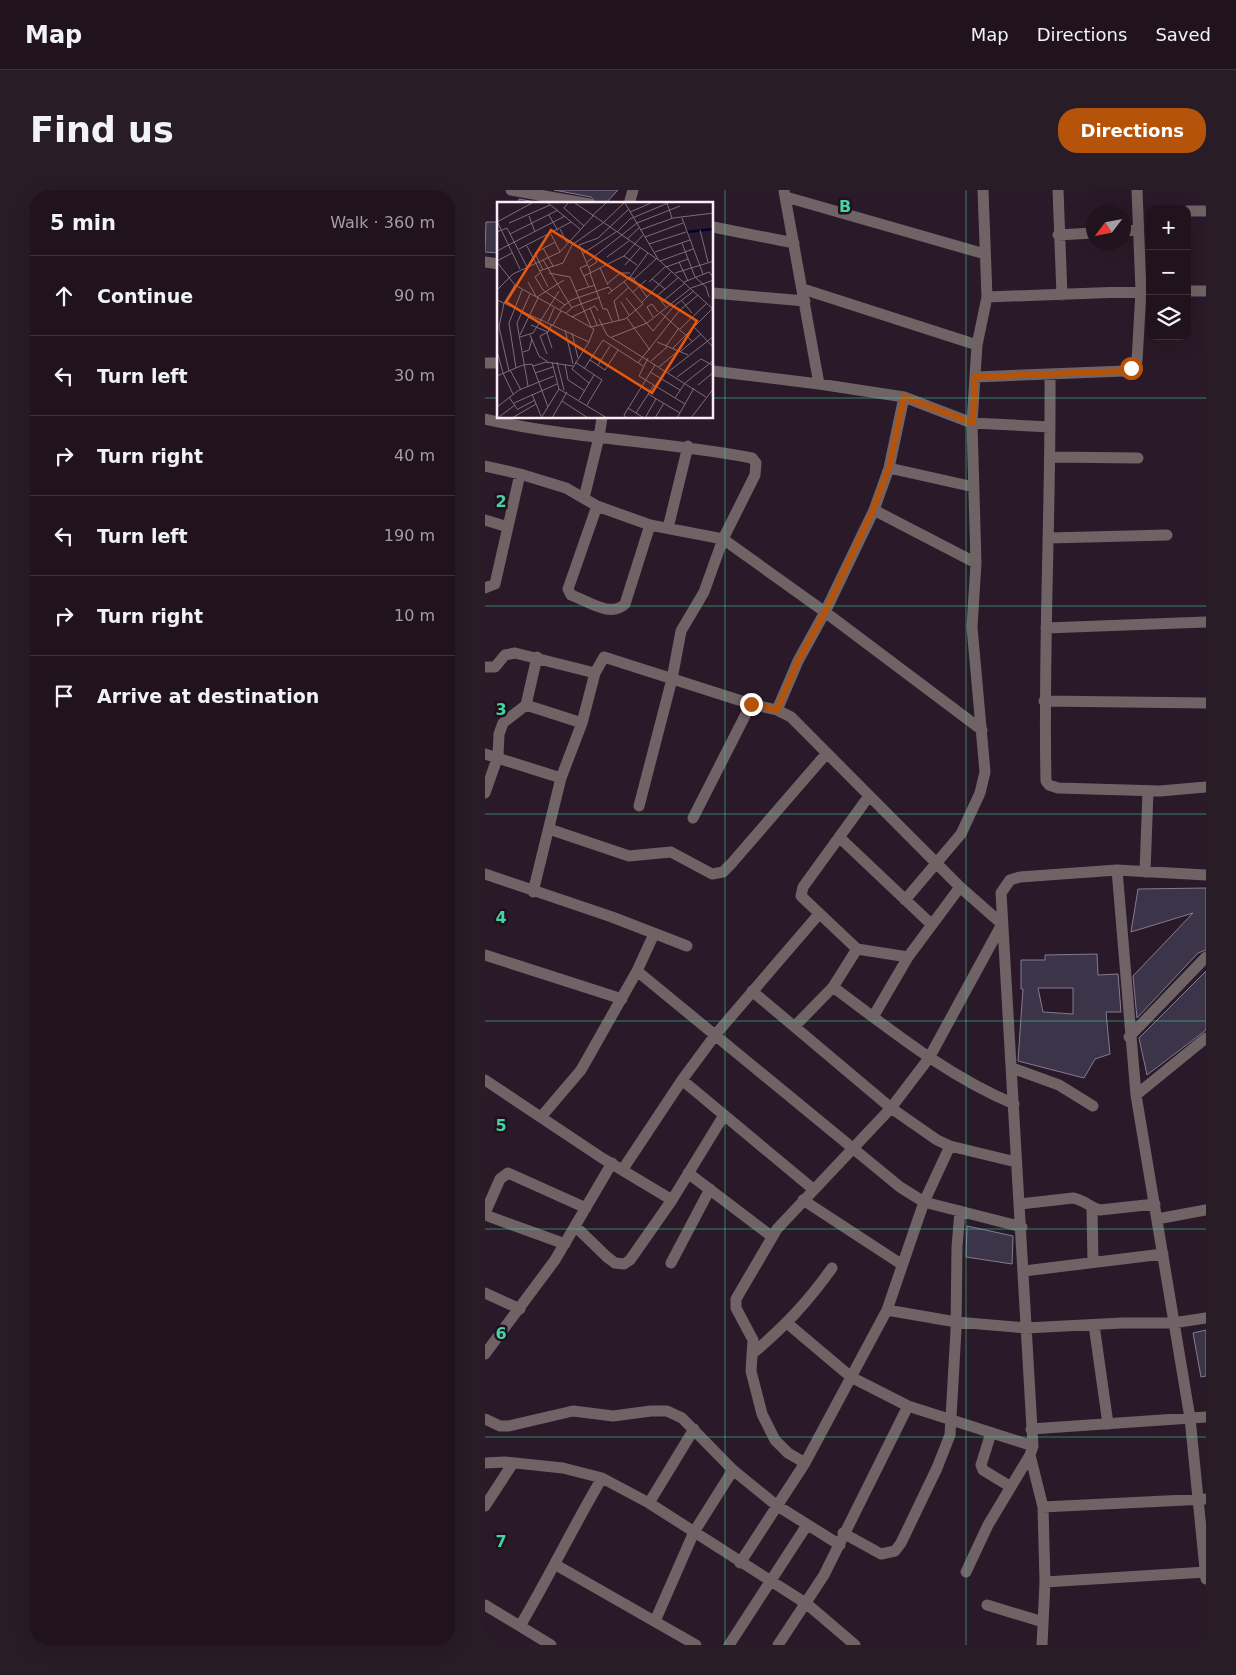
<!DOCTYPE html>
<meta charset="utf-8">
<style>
:root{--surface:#20131e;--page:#281c27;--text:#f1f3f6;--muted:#a29ea4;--line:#3d323c;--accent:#b45309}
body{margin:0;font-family:"DejaVu Sans",sans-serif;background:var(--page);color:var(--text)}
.controls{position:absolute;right:15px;top:15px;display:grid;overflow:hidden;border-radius:10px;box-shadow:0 5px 20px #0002}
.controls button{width:45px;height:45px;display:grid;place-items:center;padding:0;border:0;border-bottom:1px solid var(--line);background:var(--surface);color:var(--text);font:25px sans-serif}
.compass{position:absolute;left:601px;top:15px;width:45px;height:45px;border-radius:50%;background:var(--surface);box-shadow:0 5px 20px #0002;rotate:238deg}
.stop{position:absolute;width:15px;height:15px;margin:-11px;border:4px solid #b45309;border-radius:50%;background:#fff}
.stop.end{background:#b45309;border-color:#fff;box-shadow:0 1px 5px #0008}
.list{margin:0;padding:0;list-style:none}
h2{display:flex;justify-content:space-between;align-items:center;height:65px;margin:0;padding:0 20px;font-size:21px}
h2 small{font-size:16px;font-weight:400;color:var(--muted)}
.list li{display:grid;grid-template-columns:32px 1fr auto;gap:15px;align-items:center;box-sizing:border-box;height:80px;padding:0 20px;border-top:1px solid var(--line)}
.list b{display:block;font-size:19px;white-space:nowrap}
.list em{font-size:16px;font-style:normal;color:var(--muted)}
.icon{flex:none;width:28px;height:28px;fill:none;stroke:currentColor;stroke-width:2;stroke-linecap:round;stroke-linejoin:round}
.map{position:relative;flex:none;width:721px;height:1455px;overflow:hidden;border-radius:20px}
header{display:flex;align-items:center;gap:30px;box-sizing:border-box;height:70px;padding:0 25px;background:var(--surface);border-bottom:1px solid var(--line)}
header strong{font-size:24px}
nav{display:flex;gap:28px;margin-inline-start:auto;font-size:18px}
.intro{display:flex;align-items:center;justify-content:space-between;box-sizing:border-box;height:120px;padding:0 30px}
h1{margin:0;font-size:35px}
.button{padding:12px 22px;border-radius:20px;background:var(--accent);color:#fff;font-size:18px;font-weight:700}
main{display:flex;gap:30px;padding:0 30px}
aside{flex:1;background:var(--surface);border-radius:20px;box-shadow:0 5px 20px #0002}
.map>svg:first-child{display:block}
.building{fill:#3c354a;stroke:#827b92;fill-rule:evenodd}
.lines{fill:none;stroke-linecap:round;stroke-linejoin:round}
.minor{stroke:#706366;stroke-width:11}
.route{stroke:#b45309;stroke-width:6}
.grid{fill:none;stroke:#42d4a1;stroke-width:1;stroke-opacity:0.55}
.inset-river{fill:none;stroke:#01002d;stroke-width:2.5}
.inset-road{fill:none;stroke:#7d6e7b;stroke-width:1}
.view{fill:#e8590c;fill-opacity:0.15;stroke:#e8590c;stroke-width:2.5}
.inset-edge{fill:none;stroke:#f9edf7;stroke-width:2.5}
.grid-label{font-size:16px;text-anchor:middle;font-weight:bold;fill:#42d4a1;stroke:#20101e;stroke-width:5;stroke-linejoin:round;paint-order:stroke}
</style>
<header>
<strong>Map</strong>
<nav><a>Map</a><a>Directions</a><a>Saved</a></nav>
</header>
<div class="intro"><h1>Find us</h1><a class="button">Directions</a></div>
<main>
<aside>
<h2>5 min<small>Walk · 360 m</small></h2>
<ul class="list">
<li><svg class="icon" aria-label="ahead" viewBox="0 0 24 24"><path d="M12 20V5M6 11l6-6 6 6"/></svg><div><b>Continue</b></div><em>90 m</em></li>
<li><svg class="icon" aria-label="left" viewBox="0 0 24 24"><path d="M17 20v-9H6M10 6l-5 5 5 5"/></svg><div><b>Turn left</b></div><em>30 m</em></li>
<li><svg class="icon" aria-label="right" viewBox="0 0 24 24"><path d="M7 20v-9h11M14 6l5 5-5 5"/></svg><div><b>Turn right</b></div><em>40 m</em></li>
<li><svg class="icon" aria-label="left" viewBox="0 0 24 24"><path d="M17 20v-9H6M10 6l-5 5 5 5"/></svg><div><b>Turn left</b></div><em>190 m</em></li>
<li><svg class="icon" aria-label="right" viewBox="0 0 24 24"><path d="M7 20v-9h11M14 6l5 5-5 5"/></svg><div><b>Turn right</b></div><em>10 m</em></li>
<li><svg class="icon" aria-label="arrive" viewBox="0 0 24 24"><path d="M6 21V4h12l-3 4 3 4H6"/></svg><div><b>Arrive at destination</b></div></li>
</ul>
</aside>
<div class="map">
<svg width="721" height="1455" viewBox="0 0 721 1455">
<rect width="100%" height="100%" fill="#2a1928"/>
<path class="building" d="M69,0h64l-13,14h-8l-6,-7z
M34,9l27,5h-28z
M1,32h13v31l-14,-1z
M721,698v62l-8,3 -61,65 -4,-42 60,-63 -62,19 7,-43z
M612,764l1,21 20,-1 3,38h-15l4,42 -15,5 -11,19 -66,-17 5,-72h-2v-29h24v-5zM553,798h35v26l-30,-2z
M721,781v59l-59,45 -8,-37z
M482,1036l46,10 -1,28 -46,-7z
M721,1140v46l-5,1 -8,-44z"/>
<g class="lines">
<path class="minor" d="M26,0l79,14
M573,0l4,105
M299,1l35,193
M301,7l199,57
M144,14l4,-14
M702,21h19
M228,37l81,16
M638,41l15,-1
M573,45l35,-2
M0,72l14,2
M318,99l174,56
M702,101h19
M228,103l92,8
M502,107l163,-6
M0,173h14
M228,181l106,13 85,13 68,26 78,4
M565,185c1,135 -7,270 -4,406l3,4 9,3 102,3 46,-4
M490,187l150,-6 12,-10 4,-70 -4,-101
M0,229c88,20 179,22 267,39l4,5 -1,12 -32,64 -19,53 -23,39 -9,48 -33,127
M565,267l88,1
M0,276l35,8 46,14 31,18 53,19 73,14 102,73 157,118
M404,278l85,19
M99,308l15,-61 3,-19
M112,316l-29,83 3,6c17,6 39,23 54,9l25,-79
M389,320l102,53
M0,330l23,7
M183,338l20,-82
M564,348l118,-3
M0,398l10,-4 25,-110
M561,438l160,-6
M0,477h10l10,-12 10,-2 80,20
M559,511l162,2
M41,515l56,18
M292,520l21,-49 27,-49 49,-102 15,-42 15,-71
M0,564l76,24
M0,603l13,-37 1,-22 4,-11 23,-18 11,-48
M384,606l-66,91 -2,9 56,53 51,8
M208,628l58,-114
M64,639l80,27 42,-4 41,22 11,-2 8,-8 96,-111
M354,647l92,87
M660,682l3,-81
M0,684l127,43 75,29
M721,685l-89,-5 19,225 54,323 16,161
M48,702l28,-114 21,-55 13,-50 9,-16 147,47 26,6 14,7 169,170 42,37 -73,134 -38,50 -114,121 -41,70v9l17,32 -2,31 11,43 13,26 13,13 17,10
M420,710l56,-66 19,-41 5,-21 -13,-145 4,-64 -4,-140 5,-78 10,-48 -4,-107
M169,744l-17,37 263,216 24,15 98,25
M372,759l-24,38c58,43 114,89 181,117
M0,765l137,44
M267,801l139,117 46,32 13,6 66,16
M388,827l35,-60 52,-70
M310,836l38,-39
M644,847l77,-80
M527,878l47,17 34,21
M0,890l117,78 70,42
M197,890l131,109
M651,905l70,-57
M56,927l40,-47 56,-99
M138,979l59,-89 34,-46 103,-120
M203,983l83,63
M318,1010l98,64
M535,1014l53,-6c11,2 17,9 27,12l55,-6
M607,1018l1,54
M0,1023l15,-34 8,-6 78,35
M0,1025l80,29
M672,1029l49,-9
M90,1036l32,31 8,6 9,1 6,-4 42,-60 52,-85
M186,1073l39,-74
M539,1081l139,-17
M0,1103l35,16
M402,1120l69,12 70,6 96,-5h51l33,-5
M302,1133l64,54 57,29 125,40
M609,1135l14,99
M0,1164l70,-94 57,-97
M267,1164c34,-29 54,-50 80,-86
M0,1229l15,7h9l64,-15 40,5 38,-5h16l15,7 51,52 43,35 64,40
M546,1239l175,-12
M506,1243l-10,32 2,5 28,17
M0,1273l20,-1 58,6 39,10 47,25 158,101 48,41
M164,1313l45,-74
M0,1316l28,-43
M558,1317l163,-8
M358,1343l38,21 14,-3 6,-8 36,-75 13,-33 6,-105 1,-83 3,-36
M255,1373l65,-100 82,-153 37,-108 26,-56
M71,1375l140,80
M481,1382l22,-47 42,-70
M560,1392l161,-10
M0,1415l66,40
M502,1415l56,17
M170,1431l39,-89 39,-62
M35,1436c29,-49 53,-99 82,-148
M244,1455l78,-120
M293,1455l46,-70 84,-169
M557,1455l3,-63 -2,-75 -13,-52 3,-9 -32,-553 9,-13 10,-3 97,-7"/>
</g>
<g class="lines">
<path class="route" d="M266,514l26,6 21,-49 27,-49 48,-102 16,-42 15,-71 69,26 2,-46 150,-6 6,-3"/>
</g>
<path class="grid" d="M240,0v1455M481,0v1455M0,208h14M228,208h493M0,416h721M0,624h721M0,831h721M0,1039h721M0,1247h721"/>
<g transform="translate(12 12)">
<rect width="216" height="216" fill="#2a1928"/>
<path class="inset-river" d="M190,30l27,-3"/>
<path class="inset-road" d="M51,1l32,26M71,1l-4,5 20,18M78,1l85,58 54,49M128,1l33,56M170,1l5,15M133,10l21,-9M52,13l9,16M32,14l6,16M95,14l14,-13M185,16l21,56M0,19l23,48M0,20l35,-19M12,21l41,-18M106,21l21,-20M63,27l7,14M143,28l33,-12 41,-5M203,28l8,32M0,30l10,-4 20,39M120,30l13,-13 38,-16M13,32l48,-24M54,32l9,18M148,35l38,-14M130,37l12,-11M185,41l13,34 11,10 3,10M152,42l37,-12M82,43l19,-7 31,-29M82,43l12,28M30,44l21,41M46,46l10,18M22,47l52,-27M0,49l68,-35M158,50l35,-12M85,52l34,-22M127,54l13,9M110,55l22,-16M46,58l29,48M0,59l15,-8M163,59l33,-12M0,60l18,23 79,44 -5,13M182,60l9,19M89,61l51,-40 43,-17M90,63l-7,3 9,19M128,63l15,-17M92,65l8,-5 -3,-5M169,65l22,-8M103,66l8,17M46,68l-8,-17 20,-11M42,69l24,-8 9,-18 31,-22M43,71l-5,4 8,13 22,15M52,71l21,4 21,50 34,-8 18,-15 -19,-22M93,71l13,36h4l5,12M178,71l39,-12M87,74l40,-20 19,-21M133,75l18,-24M137,77l13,18M155,77l13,10M31,80l8,14M152,80l17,-16M187,80l25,-10 5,6M110,82l13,-11h10M0,88l16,-16 47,-22 33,-36M79,89l19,-6M136,90l13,-12M111,92l22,-17 4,2 22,-20M40,95l27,-17M129,96l27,33 21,-25 20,-15M0,98l92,42 -17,27 17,14M185,99l10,12M124,100l8,13M145,100l30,-31M165,100l23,-19M169,105l-9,-11 22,-19M93,106l7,17M62,108l12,-10 38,-13 3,4M163,110l32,29M69,111l7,-6 27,-10M75,115l23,-11 3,5M156,115l-6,-10 5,-3 6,8M130,116l23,32M102,117l8,16 99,62M122,118l-5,-19 15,-14M51,120l6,-14M34,123l17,7M56,123l8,-14M196,124l21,22M183,127l27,-26M68,128l8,34M50,131l5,15M75,131l6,25M23,133l18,-37M33,133l9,21 9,6M23,135l13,-4 26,-42M115,135l35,-14 44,-35 23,-8M160,140l31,13M169,144l13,-18M175,147l40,-40M0,149l6,22 10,21M26,150l6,-2 3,-11M183,150l21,-18M50,152l-7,-18 8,-4 4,-8M151,156l-9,18 46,28M93,158l15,10 13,-20M154,159l16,-14M55,160l7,27 48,29M60,160l7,28M78,160l27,18 -15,25M141,161l42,-53 18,-15M68,162l3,16 17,11M26,163l9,-1 16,43M101,163l12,-19M36,164l13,-4 27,4M162,165l19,-16M19,166l-7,-45 13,-33M87,167l19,-29 40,26M13,168l11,20M12,169l-10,-44 5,-24 11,-18M153,170l30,18M171,170l46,-36M38,171l18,-6M0,174l26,-11M180,175l24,-18 13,7M201,183l16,-13M31,184l-11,-63 13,-29M35,192l9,22M151,192l32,19M12,195l9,13M178,196l10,-15 29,-23M82,198l15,-25M65,199l26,17M17,201l43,-19M0,205l22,-17 35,-14M131,206l16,10M21,207l17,-9M139,211l18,-28M2,215l16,-12M15,216l24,-14M44,216l18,-29M55,216l15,-26M129,216l-2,-3 31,-50M148,216l11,-19M158,216l9,-15M180,216l17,-30M194,216l23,-30"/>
<path class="view" d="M54,28l146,91 -45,72 -146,-91z"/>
<rect width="216" height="216" class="inset-edge"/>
</g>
<g class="grid-label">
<text x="360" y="22">B</text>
<text x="16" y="317">2</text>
<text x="16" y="525">3</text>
<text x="16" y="733">4</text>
<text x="16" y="941">5</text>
<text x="16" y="1149">6</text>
<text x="16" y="1357">7</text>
</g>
</svg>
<div class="controls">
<button>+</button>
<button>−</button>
<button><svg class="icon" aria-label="layers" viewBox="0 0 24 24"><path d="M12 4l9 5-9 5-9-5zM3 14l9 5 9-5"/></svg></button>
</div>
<svg class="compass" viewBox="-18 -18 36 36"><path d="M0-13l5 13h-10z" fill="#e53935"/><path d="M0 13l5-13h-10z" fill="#a29ea4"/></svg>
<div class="stop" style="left:646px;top:178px"></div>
<div class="stop end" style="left:266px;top:514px"></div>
</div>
</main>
